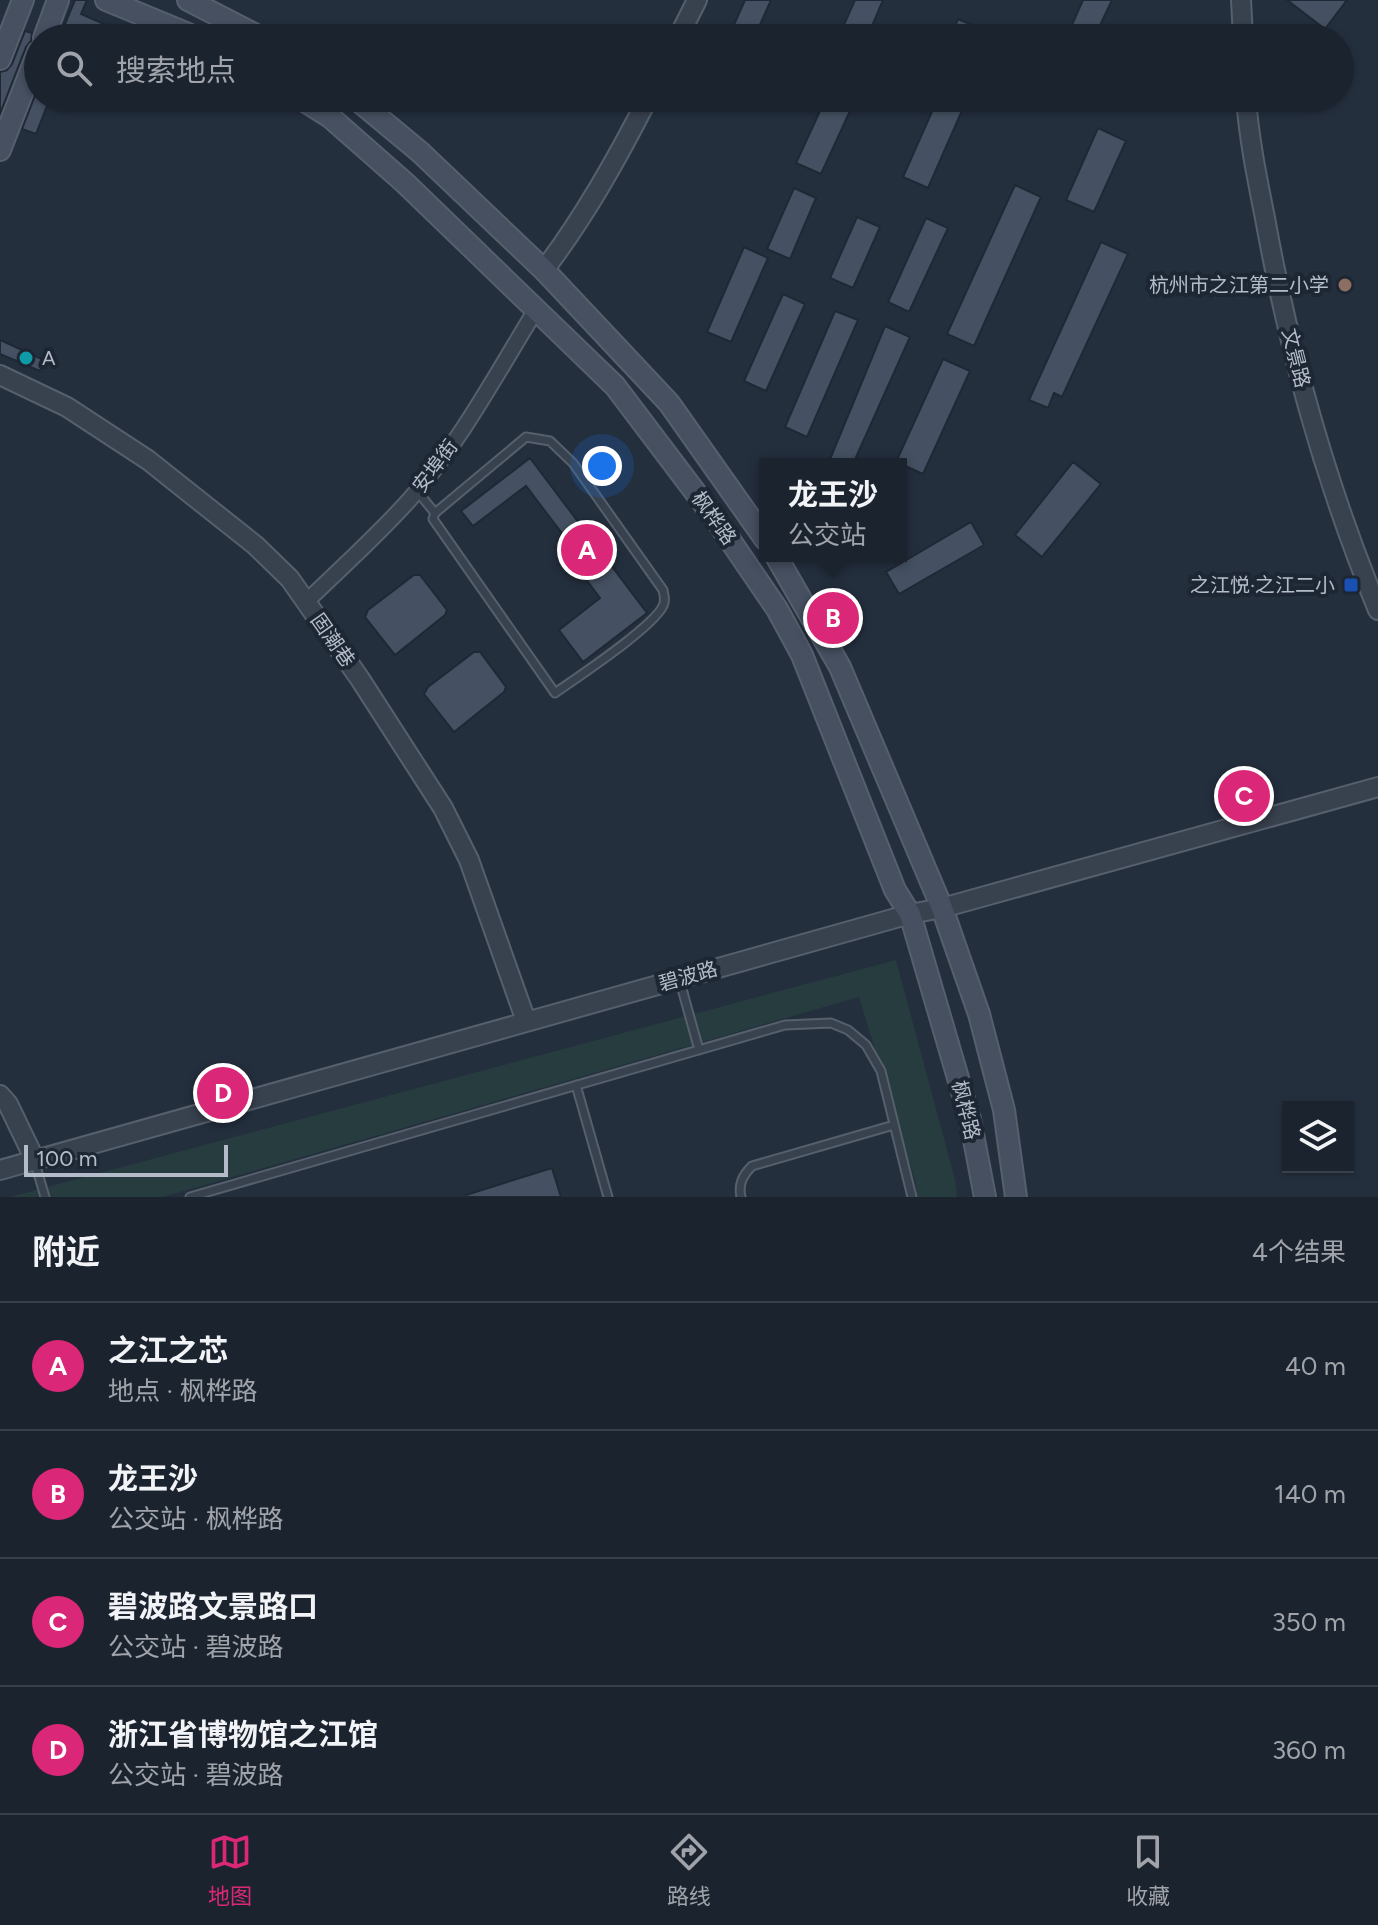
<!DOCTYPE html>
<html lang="zh">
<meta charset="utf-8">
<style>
:root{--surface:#1b232e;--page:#282f3a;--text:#f1f3f6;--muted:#a0a4aa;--line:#39404a;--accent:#db2777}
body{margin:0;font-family:Figtree,"Noto Sans SC",sans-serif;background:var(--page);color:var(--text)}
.controls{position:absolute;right:24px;bottom:24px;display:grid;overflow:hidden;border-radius:0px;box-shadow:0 2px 6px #0004}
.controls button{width:72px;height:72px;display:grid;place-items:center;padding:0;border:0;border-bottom:2px solid var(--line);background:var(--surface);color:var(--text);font:40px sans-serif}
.scale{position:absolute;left:24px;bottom:20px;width:204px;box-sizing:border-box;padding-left:8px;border:4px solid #b4bcc9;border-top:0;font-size:22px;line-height:28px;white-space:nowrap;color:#b4bcc9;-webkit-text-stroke:6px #1d2633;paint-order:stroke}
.you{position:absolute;left:602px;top:466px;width:28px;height:28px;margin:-20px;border:6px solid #fff;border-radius:50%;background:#1a73e8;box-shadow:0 0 0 12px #1a73e833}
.badge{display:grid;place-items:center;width:52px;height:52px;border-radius:50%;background:var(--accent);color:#fff;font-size:26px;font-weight:700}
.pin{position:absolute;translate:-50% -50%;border:4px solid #fff;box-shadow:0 2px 8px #0006}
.popup{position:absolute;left:759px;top:458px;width:148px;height:104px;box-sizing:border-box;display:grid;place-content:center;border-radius:0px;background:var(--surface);filter:drop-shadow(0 2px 6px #0005);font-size:26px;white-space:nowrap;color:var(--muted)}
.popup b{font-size:30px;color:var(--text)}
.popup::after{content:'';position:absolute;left:50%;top:100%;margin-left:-16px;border:16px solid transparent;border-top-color:var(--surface)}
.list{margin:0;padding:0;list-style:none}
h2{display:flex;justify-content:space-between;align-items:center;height:104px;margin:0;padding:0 32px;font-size:34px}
h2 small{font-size:26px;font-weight:400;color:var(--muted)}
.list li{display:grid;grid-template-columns:52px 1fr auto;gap:24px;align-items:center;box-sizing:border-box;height:128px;padding:0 32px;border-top:2px solid var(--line)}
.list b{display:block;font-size:30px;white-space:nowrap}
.list p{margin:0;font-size:26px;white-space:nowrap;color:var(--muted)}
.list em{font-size:26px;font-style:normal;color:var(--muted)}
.icon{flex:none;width:44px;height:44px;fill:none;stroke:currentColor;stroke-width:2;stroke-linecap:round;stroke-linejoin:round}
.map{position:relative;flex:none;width:1378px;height:1197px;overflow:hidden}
.search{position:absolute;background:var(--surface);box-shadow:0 2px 6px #0004;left:24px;right:24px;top:24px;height:88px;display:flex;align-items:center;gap:20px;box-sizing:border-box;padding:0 28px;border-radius:44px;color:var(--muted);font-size:30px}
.sheet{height:616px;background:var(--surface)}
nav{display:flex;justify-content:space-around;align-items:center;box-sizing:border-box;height:112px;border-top:2px solid var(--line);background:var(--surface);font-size:22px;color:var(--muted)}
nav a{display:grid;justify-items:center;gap:4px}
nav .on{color:var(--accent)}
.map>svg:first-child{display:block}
.green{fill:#263c3f}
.building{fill:#455162;stroke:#1f2835;stroke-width:2}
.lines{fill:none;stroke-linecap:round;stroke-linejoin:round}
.service-casing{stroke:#565f6c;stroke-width:11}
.minor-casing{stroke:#565f6c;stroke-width:18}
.tertiary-casing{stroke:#565f6c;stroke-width:22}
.secondary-casing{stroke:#565f6c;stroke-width:24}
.service{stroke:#38414e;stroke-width:7}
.minor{stroke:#38414e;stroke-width:14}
.tertiary{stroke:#38414e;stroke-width:18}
.secondary{stroke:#465061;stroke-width:20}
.education-dot{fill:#8d6e63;stroke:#1d2633;stroke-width:3}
.culture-dot{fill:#0f9aa8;stroke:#1d2633;stroke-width:3}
.transit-dot{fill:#1a4fb4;stroke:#1d2633;stroke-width:3}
.labels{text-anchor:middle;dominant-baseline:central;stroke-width:8;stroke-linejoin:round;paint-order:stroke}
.poi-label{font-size:20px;fill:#b4bcc9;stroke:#1d2633;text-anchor:end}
.street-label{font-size:20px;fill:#b4bcc9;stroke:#1d2633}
</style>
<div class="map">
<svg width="1378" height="1197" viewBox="0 0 1378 1197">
<rect width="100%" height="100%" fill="#242f3e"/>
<path class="green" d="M896,960l59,220 2,17h-40l-2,-17 -56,-183 -696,200h-153z"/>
<path class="building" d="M75,0h12l-6,14 55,24h-29l-28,-12 -5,12h-15z
M745,0h26l-17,38h-26z
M855,0h28l-16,38h-29z
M1083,0h29l-18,38h-28z
M1287,0h60l-22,29z
M958,19l45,19h-53z
M25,31l7,2 -1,8 -5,6 -26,67v-42l7,-2 5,-6z
M38,88v10h12l-14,36 -14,-5z
M826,98h30l-35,76 -25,-11z
M938,98h9l17,8 -36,82 -25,-11z
M1098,128l28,13 -32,71 -28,-12z
M1015,185l26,12 -67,149 -27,-12z
M794,188l22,10 -26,61 -23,-10z
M857,217l23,10 -27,61 -23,-10z
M926,218l22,10 -39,84 -21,-10z
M1101,242l27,12 -66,143 -8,-4 -6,15 -19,-8z
M744,247l24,11 -37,84 -24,-10z
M783,294l22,10 -39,87 -22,-10z
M835,311l23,9 -51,117 -22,-10z
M885,326l25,11 -57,127h-25z
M0,340l44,20 -4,11 -40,-17z
M943,359l27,12 -47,103 -27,-12z
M530,458l117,155 -64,49 -24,-32 41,-32 -15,-20 7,-5 -66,-87 -53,40 -12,-15z
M1073,462l28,22 -59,73 -27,-22z
M971,522l13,23 -85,49 -13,-22z
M414,575h6l27,35 -2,5 -50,40 -30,-38 3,-7z
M474,652h6l26,35 -2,5 -50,40 -30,-38 4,-7z
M552,1168l9,29h-95v-2z"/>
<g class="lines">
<defs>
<path id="service" d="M417,491l18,22 91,-76 24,4 23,22 90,127c1,4 2,9 1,13 -4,20 -88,75 -109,90l-122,-174 2,-6
M679,978l20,72
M576,1085l32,112
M35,1163l10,34
M190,1197l595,-172 46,-2 17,7 18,15 15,26 31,126
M741,1197c-3,-13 2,-22 11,-31l142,-41"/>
<path id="minor" d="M306,602c35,-34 72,-67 105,-104 50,-57 86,-125 126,-190"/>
<path id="tertiary" d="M1241,0l2,38
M678,38l19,-38
M1246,98c3,41 11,80 19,120 24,134 61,266 113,392
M544,270c41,-54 73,-111 104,-172
M0,375l67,32 81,53 107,85 35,34 70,100 83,129 26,52 57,161
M0,1095l8,9 27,56
M0,1170l910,-256 32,-6 436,-121"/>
<path id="secondary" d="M106,0l92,38
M188,0l74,38
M44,38l14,-38
M0,59l23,-59
M300,98l30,19 75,66 210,203 102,135 60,88 25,46 93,235 15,24 60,205 15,78
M355,98l65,54 124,118 125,133 96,136
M0,150l38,-98
M776,556l64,111 102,241 37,106 25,96 12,87"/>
</defs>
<use href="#service" class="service-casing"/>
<use href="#minor" class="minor-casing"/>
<use href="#tertiary" class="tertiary-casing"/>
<use href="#secondary" class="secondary-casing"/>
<use href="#service" class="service"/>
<use href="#minor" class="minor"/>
<use href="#tertiary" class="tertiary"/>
<use href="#secondary" class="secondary"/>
</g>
<circle class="education-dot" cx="1345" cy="285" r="8"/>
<circle class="culture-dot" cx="26" cy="358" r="8"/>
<rect class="transit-dot" x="1343" y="577" width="16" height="16" rx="4"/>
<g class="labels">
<g class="poi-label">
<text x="1329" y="285">杭州市之江第二小学</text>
<text x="42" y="358" text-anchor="start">A</text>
<text x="1335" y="585">之江悦·之江二小</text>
</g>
<g class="street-label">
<text transform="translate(1296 358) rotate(76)">文景路</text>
<text transform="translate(435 466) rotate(-53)">安埠街</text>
<text transform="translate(714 518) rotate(54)">枫桦路</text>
<text transform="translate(333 640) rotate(55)">固潮巷</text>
<text transform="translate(688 976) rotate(-16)">碧波路</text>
<text transform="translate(966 1110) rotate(76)">枫桦路</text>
</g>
</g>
</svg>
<div class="controls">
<button><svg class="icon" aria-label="layers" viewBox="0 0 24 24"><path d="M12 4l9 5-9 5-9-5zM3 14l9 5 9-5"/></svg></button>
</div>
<div class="scale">100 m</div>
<div class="you"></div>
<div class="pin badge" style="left:587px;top:550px">A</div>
<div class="pin badge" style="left:833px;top:618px">B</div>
<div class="popup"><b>龙王沙</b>公交站</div>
<div class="pin badge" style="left:1244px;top:796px">C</div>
<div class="pin badge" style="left:223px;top:1093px">D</div>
<div class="search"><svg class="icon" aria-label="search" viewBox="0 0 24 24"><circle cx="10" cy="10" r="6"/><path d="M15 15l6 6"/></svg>搜索地点</div>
</div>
<section class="sheet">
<h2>附近<small>4个结果</small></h2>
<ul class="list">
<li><span class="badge">A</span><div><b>之江之芯</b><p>地点 · 枫桦路</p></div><em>40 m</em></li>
<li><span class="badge">B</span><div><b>龙王沙</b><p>公交站 · 枫桦路</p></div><em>140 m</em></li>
<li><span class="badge">C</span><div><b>碧波路文景路口</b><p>公交站 · 碧波路</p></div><em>350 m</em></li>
<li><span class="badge">D</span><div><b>浙江省博物馆之江馆</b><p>公交站 · 碧波路</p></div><em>360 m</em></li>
</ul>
</section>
<nav>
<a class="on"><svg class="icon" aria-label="map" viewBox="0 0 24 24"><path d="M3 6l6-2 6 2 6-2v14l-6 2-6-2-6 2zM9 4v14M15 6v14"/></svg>地图</a>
<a><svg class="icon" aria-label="directions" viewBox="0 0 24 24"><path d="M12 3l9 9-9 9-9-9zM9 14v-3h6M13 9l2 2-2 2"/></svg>路线</a>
<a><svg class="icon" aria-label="saved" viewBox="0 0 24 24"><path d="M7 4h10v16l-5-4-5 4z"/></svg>收藏</a>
</nav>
